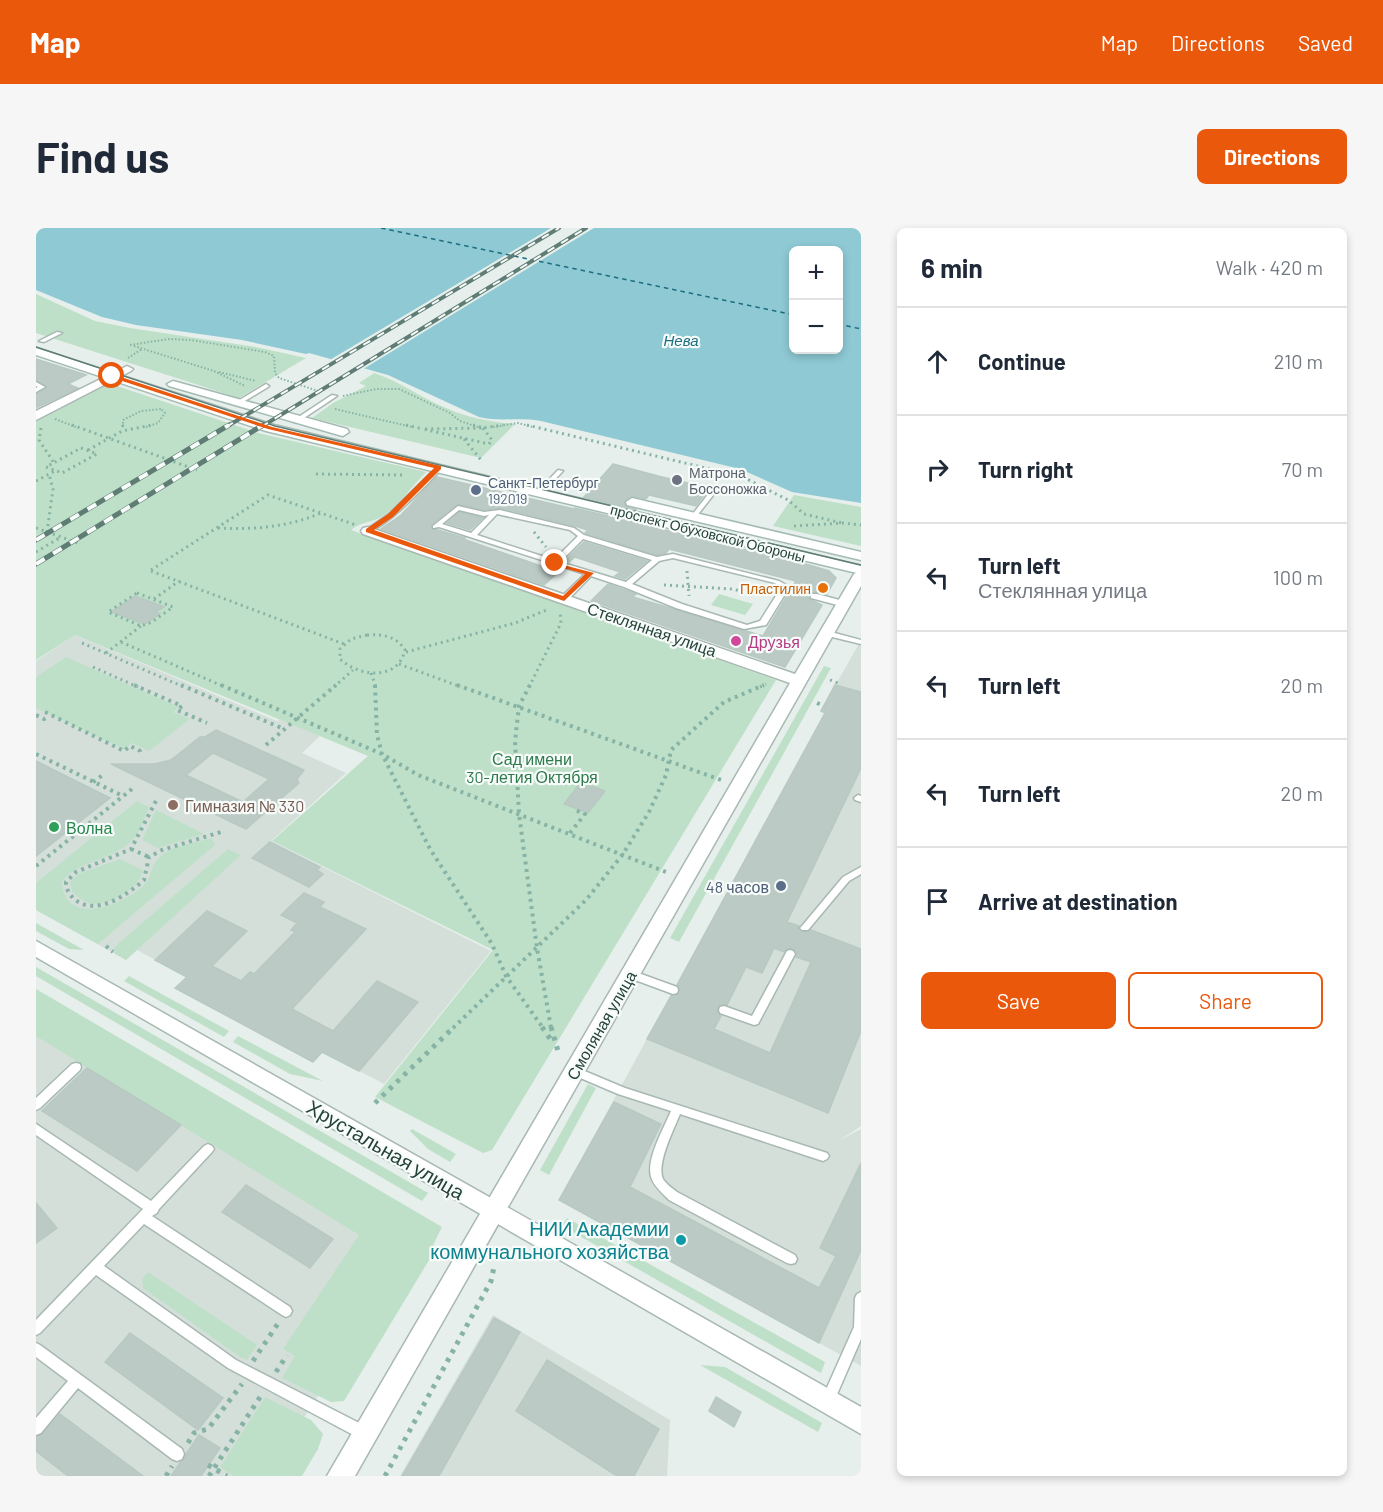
<!DOCTYPE html>
<meta charset="utf-8">
<style>
:root{--surface:#fff;--page:#f6f6f7;--text:#1f2937;--muted:#747a83;--line:#e0e1e3;--accent:#ea580c}
body{margin:0;font-family:Barlow,sans-serif;background:var(--page);color:var(--text)}
.controls{position:absolute;right:18px;top:18px;display:grid;overflow:hidden;border-radius:9px;box-shadow:0 3px 9px #0003}
.controls button{width:54px;height:54px;display:grid;place-items:center;padding:0;border:0;border-bottom:2px solid var(--line);background:var(--surface);color:var(--text);font:30px sans-serif}
.stop{position:absolute;width:18px;height:18px;margin:-14px;border:4px solid #ea580c;border-radius:50%;background:#fff}
.stop.end{background:#ea580c;border-color:#fff;box-shadow:0 2px 6px #0008}
.list{margin:0;padding:0;list-style:none}
h2{display:flex;justify-content:space-between;align-items:center;height:78px;margin:0;padding:0 24px;font-size:26px}
h2 small{font-size:20px;font-weight:400;color:var(--muted)}
.list li{display:grid;grid-template-columns:39px 1fr auto;gap:18px;align-items:center;box-sizing:border-box;height:108px;padding:0 24px;border-top:2px solid var(--line)}
.list b{display:block;font-size:22px;white-space:nowrap}
.list p{margin:0;font-size:20px;white-space:nowrap;color:var(--muted)}
.list em{font-size:20px;font-style:normal;color:var(--muted)}
.actions{display:flex;gap:12px;padding:18px 24px}
.actions a{flex:1;padding:14px 0;border:2px solid var(--accent);border-radius:9px;text-align:center;font-size:21px;color:var(--accent)}
.actions .main{background:var(--accent);color:#fff}
.icon{flex:none;width:33px;height:33px;fill:none;stroke:currentColor;stroke-width:2;stroke-linecap:round;stroke-linejoin:round}
.map{position:relative;flex:none;width:825px;height:1248px;overflow:hidden;border-radius:9px}
header{display:flex;align-items:center;gap:36px;box-sizing:border-box;height:84px;padding:0 30px;background:var(--accent);color:#fff}
header strong{font-size:28px}
nav{display:flex;gap:33px;margin-inline-start:auto;font-size:21px}
.intro{display:flex;align-items:center;justify-content:space-between;box-sizing:border-box;height:144px;padding:0 36px}
h1{margin:0;font-size:42px}
.button{padding:15px 27px;border-radius:9px;background:var(--accent);color:#fff;font-size:21px;font-weight:700}
main{display:flex;gap:36px;padding:0 36px}
aside{flex:1;background:var(--surface);border-radius:9px;box-shadow:0 3px 9px #0003}
.map>svg:first-child{display:block}
.built{fill:#d4dfda}
.green{fill:#bfe0c8}
.water{fill:#8ec9d4;fill-rule:evenodd}
.pier{fill:#e6efeb}
.lines{fill:none;stroke-linecap:round;stroke-linejoin:round}
.ferry{stroke:#1c6f80;stroke-width:1.5;stroke-dasharray:4.5 4;stroke-linecap:butt}
.building{fill:#bbcac4;stroke:#b8c9c2;stroke-width:1.5;fill-rule:evenodd}
.service-casing{stroke:#a8b8b2;stroke-width:3}
.minor-casing{stroke:#a8b8b2;stroke-width:3}
.tertiary-casing{stroke:#a8b8b2;stroke-width:3}
.secondary-casing{stroke:#a4bbb3;stroke-width:3}
.path-far3{stroke:#86b3a5;stroke-width:2;stroke-dasharray:1.5 2;stroke-linecap:butt}
.path-far2{stroke:#86b3a5;stroke-width:3;stroke-dasharray:2 4;stroke-linecap:butt}
.path-far1{stroke:#86b3a5;stroke-width:4;stroke-dasharray:3 4.5;stroke-linecap:butt}
.path{stroke:#86b3a5;stroke-width:5;stroke-dasharray:4 6;stroke-linecap:butt}
.service{fill:#fff;fill-rule:evenodd}
.minor{fill:#fff;fill-rule:evenodd}
.tertiary{fill:#fff;fill-rule:evenodd}
.secondary{fill:#fff;fill-rule:evenodd}
.tram{stroke:#5f7d75;stroke-width:1.5}
.rail-far1-casing{stroke:#5f7d75;stroke-width:4}
.rail-casing{stroke:#5f7d75;stroke-width:5}
.rail-far1{stroke:#f7fbf9;stroke-width:2;stroke-dasharray:8;stroke-linecap:butt}
.rail{stroke:#f7fbf9;stroke-width:4;stroke-dasharray:10;stroke-linecap:butt}
.route{fill:#ea580c}
.worship-dot{fill:#6b7280;stroke:#f7fbf9;stroke-width:2}
.service-dot{fill:#5c6f8a;stroke:#f7fbf9;stroke-width:2}
.food-dot{fill:#e8710a;stroke:#f7fbf9;stroke-width:2}
.hotel-dot{fill:#d1479c;stroke:#f7fbf9;stroke-width:2}
.education-dot{fill:#8d6e63;stroke:#f7fbf9;stroke-width:2}
.leisure-dot{fill:#2e9e5b;stroke:#f7fbf9;stroke-width:2}
.culture-dot{fill:#0f9aa8;stroke:#f7fbf9;stroke-width:2}
.labels{text-anchor:middle;dominant-baseline:central;stroke-width:4.5;stroke-linejoin:round;paint-order:stroke}
.far-worship-label{font-size:14px;fill:#5b616d;stroke:#f7fbf9;text-anchor:start}
.far-service-label{font-size:14px;fill:#4e5e75;stroke:#f7fbf9;text-anchor:start}
.far-street-label{font-size:14px;fill:#24423a;stroke:#f7fbf9}
.far-food-label{font-size:14px;fill:#c56008;stroke:#f7fbf9;text-anchor:end}
.far-water-label{font-size:15px;font-style:italic;fill:#1c6f80;stroke:#f7fbf9}
.street-label{font-size:16px;fill:#24423a;stroke:#f7fbf9}
.hotel-label{font-size:16px;fill:#b23c85;stroke:#f7fbf9;text-anchor:start}
.park-label{font-size:16px;fill:#2d7a4b;stroke:#f7fbf9}
.education-label{font-size:16px;fill:#785e54;stroke:#f7fbf9;text-anchor:start}
.leisure-label{font-size:16px;fill:#27864d;stroke:#f7fbf9;text-anchor:start}
.service-label{font-size:16px;fill:#4e5e75;stroke:#f7fbf9;text-anchor:end}
.near-street-label{font-size:20px;fill:#24423a;stroke:#f7fbf9}
.near-culture-label{font-size:20px;fill:#0d838f;stroke:#f7fbf9;text-anchor:end}
</style>
<header>
<strong>Map</strong>
<nav><a>Map</a><a>Directions</a><a>Saved</a></nav>
</header>
<div class="intro"><h1>Find us</h1><a class="button">Directions</a></div>
<main>
<div class="map">
<svg width="825" height="1248" viewBox="0 0 825 1248">
<rect width="100%" height="100%" fill="#e6efeb"/>
<path class="built" d="M39,407l202,86 3,-2 40,17 -18,17 44,20 -75,68 220,110 -107,133 -61,-32 -10,10 -138,-74 11,-11 -49,-27 -11,10 -90,-50v-249z
M825,412v486l-21,14 21,-11v237l-302,-166 266,-487 -4,-2z
M0,804l369,227 -138,217h-231z
M457,1087l177,105 -3,56h-267z"/>
<path class="green" d="M0,66l59,27 35,7 126,19 50,11 -67,40 -203,-65z
M338,145c26,8 47,25 72,35 22,10 46,14 69,16l-34,34 -169,-40 21,-15 33,-17 -7,-3z
M72,155l150,50 168,39c-14,14 -28,35 -45,45 -11,6 -21,5 -30,13l425,150 -284,470 -9,3 -108,-56 118,-147 -221,-109 96,-85 -293,-121 -39,25v-239z
M758,267l67,12v39l-88,-20z
M683,366l34,10 -8,11 -34,-10z
M30,429l113,50 -6,5 17,7 -41,32 -17,-8 -8,6 -88,-41v-31z
M788,438l7,2 -152,274 -9,-4z
M101,573l12,6c-4,9 -8,22 -14,30 -19,24 -62,24 -73,46 4,44 59,22 79,5 14,-12 6,-21 22,-34 12,-9 35,-12 49,-16l3,7 -117,99 -62,-34v-27z
M120,582l48,24 -46,14 -16,-8z
M192,621l13,6 -115,105 -12,-7 2,-2 -3,-2 7,-7z
M84,631l23,11c-2,18 -34,35 -50,34 -9,-1 -15,-7 -21,-12l-2,-10 8,-8z
M0,695l48,27 -15,-1 -33,-18z
M0,739l392,226 -6,8 -386,-225z
M93,748l100,55 -5,6 -100,-56z
M0,761l406,238 -9,18 4,2 -93,154 -13,1 -49,-24 13,-22 -12,-7 76,-114 -323,-199z
M202,808l85,45 -33,-7 -57,-32z
M552,856l8,4 -47,87 -9,-5z
M376,901l44,25 -6,8 -22,-13 -18,-18z
M531,990l258,144 -4,11 -259,-147z
M112,1044l109,73 -10,15 -7,-3 -97,-69 -1,-9z
M664,1137l25,2 97,56 -4,9z
M229,1169l46,23 12,14 -5,15 -16,27h-68l-14,-9z"/>
<path class="water" d="M0,0h825v275l-69,-11 -52,-23 -199,-48c-23,-4 -41,1 -62,-4l-91,-42 -79,-22 -3,1 -64,-14 -106,-15 -34,-8 -66,-27zM758,22h44v100h-44z"/>
<path class="pier" d="M515,0h43l-234,143 -32,-10z"/>
<g class="lines">
<path class="ferry" d="M345,0l413,87
M802,96l23,5"/>
</g>
<path class="building" d="M0,131l50,16 -18,9 10,4 -42,20v-14l11,-6 -11,-8z
M577,236l45,12 51,12 -13,18 -47,-11 -3,4 -15,-3 -7,5 2,6 11,3 -53,-13z
M401,249l137,32 1,-1 234,57 20,6 7,7 -9,16 -18,-2v7l13,6 -37,62 -194,-66 17,-17 28,10 -3,3 130,39 25,-42 9,1 6,-3 -10,-6 3,-5 -127,-32 -3,4 -9,2 -72,-22 3,-3 -13,-4 -74,-18 -17,2 -27,-6 -25,20 -1,4 34,10 -2,1 81,28 -1,-4 19,6 -18,16 -163,-56 20,-14z
M424,284l23,6 -13,12 -23,-7z
M548,314l63,19 -22,18 -10,-3 5,-4 -45,-15 -6,5 -5,-1z
M99,368l29,11 -9,5 5,2 -15,10 -34,-12z
M799,457l26,7v76l-74,154 12,4 -1,4 4,2 9,-2 50,19v82l-33,82 -181,-74 24,-43 8,-2 1,-5 -3,-4 148,-272 -4,-2zM738,720l10,4 5,-4 5,1 3,4 -1,4 15,5 -41,91 -56,-24 7,-13 -4,-5 1,-5 9,-1 19,-38 16,6z
M180,502l88,40 -7,9 2,4 -53,46 -135,-65h44l16,-4 29,-23h5zM177,525l56,26 -26,23 -57,-27z
M0,533l74,37 -74,58z
M545,554l24,9 -17,22 -24,-9z
M234,614l50,25 -3,3 6,4 -14,13 -57,-29z
M268,665l20,9 -4,5 46,22 -74,80 41,22 44,-50 41,21 -59,69 -37,-19 -9,10 -138,-74 12,-11 -32,-17 52,-49 40,20 -35,35 29,15 9,-9 4,2 41,-42 -4,-2 6,-7 -16,-8z
M51,840l94,57 -44,46 -95,-60z
M578,874l47,22 -31,63 189,101 17,-32 -16,-8 41,-85v87l-42,93 -260,-143z
M210,957l87,54 -23,29 -88,-56z
M0,975l21,25 -21,15z
M458,1090l26,14 -81,144h-37z
M94,1105l93,65 -25,32 -93,-68z
M511,1132l112,69 -25,47h-17l-101,-65z
M680,1169l25,15 -7,15 -25,-16z
M24,1186l83,62h-75l-32,-25v-14l7,-3z
M163,1207l21,13 -19,28h-30z"/>
<g class="lines">
<defs>
<path id="service" d="M21,104l5,1 -18,9 -5,-1z
M0,154l9,5 -9,5v-4l2,-1 -2,-1z
M230,156l3,2 -1,1 -30,18 -5,-1z
M296,167l5,1 -39,26h-4v-2z
M401,239l5,1c-12,14 -60,64 -76,64v-2l23,-16z
M522,242l5,1 -21,22h-4v-2z
M677,260l5,1 -22,28h-4v-2z
M422,278l26,6 16,-2 74,18 10,7 73,22 16,-3 106,27 9,5 13,5 -4,2 -10,-2 -21,34 -22,4 -68,-21 -52,-21 -33,-11 -24,25h-3l-4,-2 1,-2 24,-23 -146,-47 -6,1v-2zM423,282l25,6 5,-1 -18,18 -29,-9zM461,286l73,16 8,6 -24,24 -77,-25zM547,311l69,21 -26,22 -66,-20zM637,330l102,25 6,5 -21,33 -13,4 -65,-21 -50,-20 27,-23z
M775,366h6l30,8 1,2 -4,2h-3l-30,-8z
M788,403h3l34,9v4l-37,-9z
M822,567l3,1v6l-6,-2 -1,-2z
M825,639v7l-12,7 -41,49h-6l-2,-2 2,-2 41,-49z
M754,722l3,1 2,3 -37,70 -4,1 -34,-12 -1,-3 1,-3 4,-1 28,10 35,-65z
M594,742l47,17 1,3 -1,3 -4,1 -46,-17 -2,-3 2,-3z
M40,835l4,1 1,3 -1,3 -40,38 -4,2v-12l36,-34z
M539,839l50,21 202,65 2,3 -2,3 -4,2 -143,-47c-6,15 -24,50 -17,65 3,5 9,9 14,13l118,63 2,4 -2,4 -4,1 -4,-1 -118,-63c-7,-7 -15,-14 -18,-23 -5,-18 13,-49 20,-66l-53,-17 -47,-20 -1,-3 1,-3z
M0,896l115,77 53,-55 4,-2 4,2 2,3 -2,3 -53,57 -2,4 -5,3 138,91 2,4 -2,4 -4,2 -4,-2 -138,-91 -40,42 132,94 133,68 2,5 -2,5 -5,2 -5,-2 -131,-70 -132,-93 -56,58 -4,2v-15l107,-111 -107,-74z
M825,1064v47l-29,67 -5,1 -5,-1 -1,-5 33,-74 1,-29 2,-4z
M0,1115l4,2 142,104 2,5 -2,5 -5,2 -5,-2 -94,-71 -37,45 -5,2v-17l32,-37 -32,-24z"/>
<path id="minor" d="M91,138l6,3 -2,2 -95,49v-9z
M332,299l427,147 59,-100 7,-4v16l-506,890h-28l463,-793 -427,-149 -2,-3 2,-3z"/>
<path id="tertiary" d="M0,713l825,466v27l-825,-477z"/>
<path id="secondary" d="M0,120l238,77 587,141v8l-595,-143 -230,-76z
M137,153l174,48 2,3 -6,4 -4,-1 -170,-49 -2,-2z
M596,270l229,54v8l-234,-55 -1,-3z"/>
</defs>
<use href="#service" class="service-casing"/>
<use href="#minor" class="minor-casing"/>
<use href="#tertiary" class="tertiary-casing"/>
<use href="#secondary" class="secondary-casing"/>
<path class="path-far3" d="M94,117l39,-6 22,1 74,12 9,4 1,17 4,5 42,14
M98,118l80,25 31,15
M92,130l14,-9
M183,144l37,9
M307,168l33,-7h23l51,24 10,8 18,6
M299,181l77,18
M19,191l21,8
M87,199v-7l18,-9 21,-2
M110,199l12,-4 7,-10 -4,-4
M457,199l25,-4 15,4"/>
<path class="path-far2" d="M36,197l125,45
M86,197l4,4
M370,197l17,4
M437,197l10,3 20,-3
M491,197l216,52 45,23 16,14 38,9
M5,200l-2,12 15,23
M447,200l9,12 -3,4 -66,-15z
M428,211l17,21
M45,220l16,6 -35,19 -16,-6z
M52,222l34,-19 30,-6
M280,246l87,1
M0,253l19,-10
M758,298l48,-3 19,2
M0,300l42,15
M182,300c36,2 70,-1 103,-15
M11,304l6,-43 -4,-15
M498,304l12,15
M0,324l25,-15
M115,342l117,-75 88,30
M115,343l193,73
M651,343l2,25
M628,357l68,4 18,4 17,-2
M101,365l36,14 -21,15 -11,4 -33,-14z
M118,371l25,-18
M331,407c16,-1 29,1 38,15 -7,31 -46,27 -65,9v-10l11,-10z
M85,414l104,45
M46,415l102,44
M370,424l109,-29 34,-14
M70,425l35,-27
M363,436l62,23
M57,439l45,20
M335,445l5,14
M794,452l8,3 -1,2
M298,459l19,-17
M493,459l32,-64 -1,-12
M724,459l6,-3"/>
<path class="path-far1" d="M98,457l48,21 -5,4 30,13
M145,457l103,44
M185,457l161,69 36,21 248,97
M339,457l2,50 5,19 48,95 62,95 14,32 37,52
M421,457l264,95
M494,457l-11,21 -4,35 4,73 18,134 14,80
M781,475l7,3
M9,484l79,39 6,-5 10,5 1,5
M0,487l8,4 5,-3
M230,517l70,-60
M0,526l87,42
M57,554l10,-7
M120,573l-25,48 -55,23 -10,10c0,7 3,12 8,17 22,18 53,-4 70,-19l5,-23 13,-7 59,-18
M534,605l15,-19 -10,-4 2,-1
M95,621l18,8
M0,638l96,-77
M70,718l7,6
M417,800l133,-128 37,-46 26,-42 17,-37 5,-25 53,-48 40,-17"/>
<path class="path" d="M506,799l9,13
M515,799l7,24
M339,875l79,-76
M217,1133l26,-39
M240,1144l11,-17
M152,1215l6,-10 14,-4 34,-45
M172,1237l19,11
M130,1248l6,-10
M173,1248l53,-82
M349,1248l106,-195 3,-14"/>
<use href="#service" class="service"/>
<use href="#minor" class="minor"/>
<use href="#tertiary" class="tertiary"/>
<use href="#secondary" class="secondary"/>
<path class="tram" d="M0,119l239,79 586,139"/>
<defs>
<path id="rail-far1" d="M190,199l333,-199
M225,199l325,-199"/>
<path id="rail" d="M0,312l193,-115
M0,336l227,-139"/>
</defs>
<use href="#rail-far1" class="rail-far1-casing"/>
<use href="#rail" class="rail-casing"/>
<use href="#rail-far1" class="rail-far1"/>
<use href="#rail" class="rail"/>
</g>
<path class="route" d="M76,146l160,53 169,39v3l-48,48 -19,13 189,66 22,-22 -33,-9v-3l42,11 -30,28 -198,-69v-3l22,-15 46,-46 -166,-39 -158,-52z"/>
<circle class="worship-dot" cx="641" cy="252" r="6"/>
<g class="service-dot">
<circle cx="440" cy="262" r="6"/>
<circle cx="745" cy="658" r="6"/>
</g>
<circle class="food-dot" cx="787" cy="360" r="6"/>
<circle class="hotel-dot" cx="700" cy="413" r="6"/>
<circle class="education-dot" cx="137" cy="577" r="6"/>
<circle class="leisure-dot" cx="18" cy="599" r="6"/>
<circle class="culture-dot" cx="645" cy="1012" r="6"/>
<g class="labels">
<g class="far-worship-label">
<text x="653" y="244">Матрона<tspan x="653" dy="16">Боссоножка</tspan></text>
</g>
<g class="far-service-label">
<text x="452" y="254">Санкт-Петербург<tspan x="452" dy="16">192019</tspan></text>
</g>
<g class="far-street-label">
<text transform="translate(672 305) rotate(14)">проспект Обуховской Обороны</text>
</g>
<g class="far-food-label">
<text x="775" y="360">Пластилин</text>
</g>
<g class="far-water-label">
<text x="645" y="112">Нева</text>
</g>
<g class="street-label">
<text transform="translate(616 401) rotate(19)">Стеклянная улица</text>
<text transform="translate(565 797) rotate(-60)">Смоляная улица</text>
</g>
<g class="hotel-label">
<text x="712" y="413">Друзья</text>
</g>
<g class="park-label">
<text x="496" y="530">Сад имени<tspan x="496" dy="18">30-летия Октября</tspan></text>
</g>
<g class="education-label">
<text x="149" y="577">Гимназия № 330</text>
</g>
<g class="leisure-label">
<text x="30" y="599">Волна</text>
</g>
<g class="service-label">
<text x="733" y="658">48 часов</text>
</g>
<g class="near-street-label">
<text transform="translate(350 921) rotate(30)">Хрустальная улица</text>
</g>
<g class="near-culture-label">
<text x="633" y="1000">НИИ Академии<tspan x="633" dy="23">коммунального хозяйства</tspan></text>
</g>
</g>
</svg>
<div class="controls">
<button>+</button>
<button>−</button>
</div>
<div class="stop" style="left:76px;top:148px"></div>
<div class="stop end" style="left:519px;top:335px"></div>
</div>
<aside>
<h2>6 min<small>Walk · 420 m</small></h2>
<ul class="list">
<li><svg class="icon" aria-label="ahead" viewBox="0 0 24 24"><path d="M12 20V5M6 11l6-6 6 6"/></svg><div><b>Continue</b></div><em>210 m</em></li>
<li><svg class="icon" aria-label="right" viewBox="0 0 24 24"><path d="M7 20v-9h11M14 6l5 5-5 5"/></svg><div><b>Turn right</b></div><em>70 m</em></li>
<li><svg class="icon" aria-label="left" viewBox="0 0 24 24"><path d="M17 20v-9H6M10 6l-5 5 5 5"/></svg><div><b>Turn left</b><p>Стеклянная улица</p></div><em>100 m</em></li>
<li><svg class="icon" aria-label="left" viewBox="0 0 24 24"><path d="M17 20v-9H6M10 6l-5 5 5 5"/></svg><div><b>Turn left</b></div><em>20 m</em></li>
<li><svg class="icon" aria-label="left" viewBox="0 0 24 24"><path d="M17 20v-9H6M10 6l-5 5 5 5"/></svg><div><b>Turn left</b></div><em>20 m</em></li>
<li><svg class="icon" aria-label="arrive" viewBox="0 0 24 24"><path d="M6 21V4h12l-3 4 3 4H6"/></svg><div><b>Arrive at destination</b></div></li>
</ul>
<div class="actions"><a class="main">Save</a><a>Share</a></div>
</aside>
</main>
